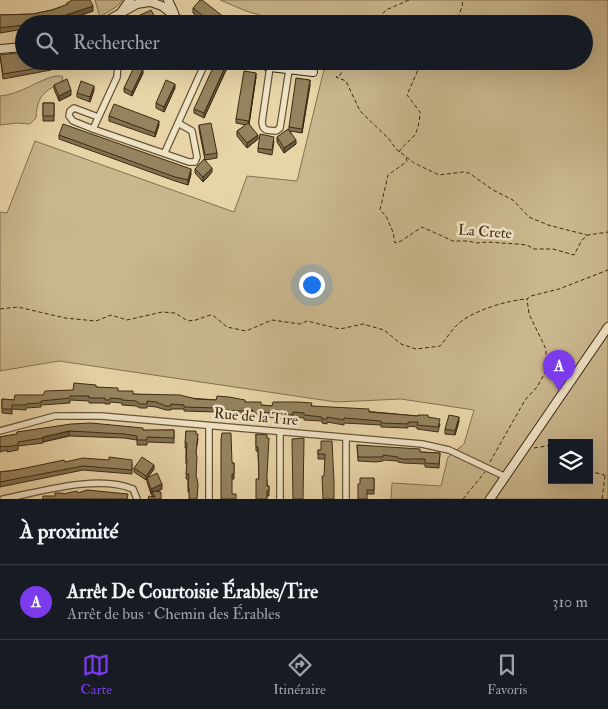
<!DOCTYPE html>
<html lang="fr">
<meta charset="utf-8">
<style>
:root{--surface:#171b24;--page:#20242c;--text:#f1f3f6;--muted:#9ea1a6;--line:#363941;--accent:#7c3aed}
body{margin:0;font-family:"IM FELL Double Pica",serif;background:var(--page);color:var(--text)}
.controls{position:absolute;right:15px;bottom:15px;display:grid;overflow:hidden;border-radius:0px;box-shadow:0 5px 20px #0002}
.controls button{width:45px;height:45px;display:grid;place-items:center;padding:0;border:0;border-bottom:1px solid var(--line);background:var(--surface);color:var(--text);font:25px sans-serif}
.you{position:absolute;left:311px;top:284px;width:18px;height:18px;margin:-12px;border:4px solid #fff;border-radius:50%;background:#1a73e8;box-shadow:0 0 0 8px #1a73e833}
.badge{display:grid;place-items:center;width:32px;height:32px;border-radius:50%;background:var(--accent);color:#fff;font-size:16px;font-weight:700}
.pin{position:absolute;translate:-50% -41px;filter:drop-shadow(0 1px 2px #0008)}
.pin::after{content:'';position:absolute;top:26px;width:18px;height:15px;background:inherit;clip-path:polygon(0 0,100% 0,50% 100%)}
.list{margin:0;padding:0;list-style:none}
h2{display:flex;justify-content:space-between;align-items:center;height:65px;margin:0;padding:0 20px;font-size:21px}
h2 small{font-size:16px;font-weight:400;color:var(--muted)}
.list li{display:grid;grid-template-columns:32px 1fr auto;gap:15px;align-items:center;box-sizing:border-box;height:75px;padding:0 20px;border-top:1px solid var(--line)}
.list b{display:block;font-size:19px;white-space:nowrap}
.list p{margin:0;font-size:16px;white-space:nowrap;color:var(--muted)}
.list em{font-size:16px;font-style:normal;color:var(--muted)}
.icon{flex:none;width:28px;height:28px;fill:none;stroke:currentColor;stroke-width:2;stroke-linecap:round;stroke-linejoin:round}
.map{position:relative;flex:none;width:608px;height:499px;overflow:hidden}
.search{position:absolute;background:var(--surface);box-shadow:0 5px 20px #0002;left:15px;right:15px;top:15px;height:55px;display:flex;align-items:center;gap:12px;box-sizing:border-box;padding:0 18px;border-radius:28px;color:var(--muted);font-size:19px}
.sheet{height:140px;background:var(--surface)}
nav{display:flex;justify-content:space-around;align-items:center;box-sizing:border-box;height:70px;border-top:1px solid var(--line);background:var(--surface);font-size:14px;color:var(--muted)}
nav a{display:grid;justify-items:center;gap:2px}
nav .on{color:var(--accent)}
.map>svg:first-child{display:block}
.green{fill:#cab78e;stroke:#847150;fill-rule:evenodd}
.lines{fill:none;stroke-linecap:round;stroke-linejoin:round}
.street-casing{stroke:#685536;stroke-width:8}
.secondary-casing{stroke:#3d2b11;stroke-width:10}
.path{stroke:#3d2b11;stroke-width:1;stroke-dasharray:4 2.5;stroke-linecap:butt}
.street{stroke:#efe3c6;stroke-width:5.5}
.secondary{stroke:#efe3c6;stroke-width:8}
.wall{fill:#807152;stroke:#3d2b11}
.shaded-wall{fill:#685c42;stroke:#3d2b11}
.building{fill:#95835f;stroke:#3d2b11}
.labels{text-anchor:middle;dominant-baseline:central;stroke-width:5;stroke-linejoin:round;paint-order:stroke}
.street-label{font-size:15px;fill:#3d2b11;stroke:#efe3c6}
</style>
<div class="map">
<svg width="608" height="499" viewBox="0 0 608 499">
<rect width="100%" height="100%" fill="#e7d4a7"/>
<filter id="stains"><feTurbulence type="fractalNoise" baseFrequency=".004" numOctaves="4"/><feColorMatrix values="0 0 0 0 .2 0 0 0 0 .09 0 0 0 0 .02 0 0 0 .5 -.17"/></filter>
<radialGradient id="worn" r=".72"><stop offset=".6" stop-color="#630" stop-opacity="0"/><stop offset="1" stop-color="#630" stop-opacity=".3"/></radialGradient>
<path class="green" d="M95,0h28l-7,7 -16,10z
M220,0h388v499h-217l1,-16 49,3 7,-29 16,-13 10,-34 -73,-11 -65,3 -277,-41 -59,10v-159l7,1 28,-72 199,71 13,-36 50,5 29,-120h258v-37h-293l-45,-13zM552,443h37v37h-37z
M55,76h7l1,3c-3,4 -5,5 -10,8 -13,7 -16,15 -17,31l-6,6 -13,-1 -17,2v-29c21,-2 36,-15 55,-20z"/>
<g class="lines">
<defs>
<path id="street" d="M270,67l-8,55 1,5 3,3 10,1 4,-3 9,-58
M98,117l-24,-9 -4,3 -1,5 4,5 20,8 96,33h6l2,-5 -5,-26 -14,-8
M93,129l24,-52 1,-16
M165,152l41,-91
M0,431l55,-15h46l321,28 27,6 57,27
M346,438v61
M3,499c37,-7 95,-25 130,-10l4,10
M209,499v-73
M280,499v-67"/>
<path id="secondary" d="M145,0l17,6 22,18
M168,0l6,13
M122,11l8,-11
M101,24l36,-20 12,-2
M0,49l24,-2
M251,61l19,6 43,5
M490,499l118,-172"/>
</defs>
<use href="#street" class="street-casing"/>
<use href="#secondary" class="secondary-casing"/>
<path class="path" d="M360,24l17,-4 9,-10 23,-10
M455,24l7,-17 1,-7
M348,61l-8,14 -4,2 10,4 14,30 29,28 7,10 18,14 25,12 24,-3 6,1 24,17 20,10 16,17 19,8 39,10
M399,152c6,-9 9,-9 15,-16 4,-5 6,-17 6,-24l-13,-17 15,-34
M406,158l1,3 -2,2 -17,12 -8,35 6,6 7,16 2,11 6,-2 21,-14 31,14h15l9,2 10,-1 30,2 10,1 7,4h19l21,6 8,-15 6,-5 20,-3
M0,309l18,-2 47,11 31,3 15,-6 16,5 35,-8 13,1 13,8 8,-1 14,-5 4,1 13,11 19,4 26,-11 28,4 7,-3 33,8 23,-5 21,6 17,14 15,5 24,-3c6,-7 11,-15 17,-21 14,-14 51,-25 70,-26
M534,448l18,-3
M490,462l35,-62 12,-13 9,-16v-22l-17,-35 -2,-15 4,-3 28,-7 49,-19
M589,471l19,5
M463,499l22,-27
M602,499l3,-23"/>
<use href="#street" class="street"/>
<use href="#secondary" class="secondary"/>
</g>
<path class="wall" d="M67,3l26,8 -38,13h-31v5l-24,4v-18l33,-1 19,-4 15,-5z
M193,8l31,9 15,7h-32l-14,-11z
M0,55l24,6 27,5v4l-48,9z
M227,68l-23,50 -10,-5v-4z
M143,73l-11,23 -8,-4v-4z
M256,77l-7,47 9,15 -11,9 -10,-12v-5l9,-6 -10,-2v-4z
M54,85l17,10 -12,6 -5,-12z
M310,85l-8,48 -12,-2 6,13 -12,9 -7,-11v-5l12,-8v-2z
M175,88l-11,24 -8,-4v-5z
M94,90l-4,12 -13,-5v-4z
M43,103h11v18h-11z
M109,116l50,9 -4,12 -46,-16z
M199,125l18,28v5l-12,2 7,12 -9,10 -8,-9v-4l10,-9 -6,-31z
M59,135l132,39 -3,11 -13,-4 -116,-42z
M274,141l-2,14 -14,-3v-4z
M96,387l37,7 83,6 29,2 16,3 11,1h39l117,11 12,7 -2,8 -21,-3v-2l-9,-1v2l-27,-1v-2l-37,-2v2l-17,-3v2l-5,-1v-2l-18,-1v-2l-11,-1v3l-32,-4v2l-8,-1v-2l-16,1 -21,-2v-2l-32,-1v-2h-13v1h-5l-10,-3 -9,-1v2h-7l-4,-2 -14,-1v-2l-12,-1v2h-5v-1h-16v-2l-19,-1v3l-29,2v2l-15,1v2l-14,-1v5l-10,-1v-14l12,1z
M459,421l-4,14 -10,-1v-5z
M174,430v13l-27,-1v3h-10v-5l-13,-2 -55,-2 -26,6v1l-25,3v4l-11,2v-2l-7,2v-15l17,-3v-2z
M186,431l10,3 2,5 -9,53h-1v-13h-2l1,-15h-1v-16h-1z
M256,434l11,46v6h2v10h-2l-8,-17 -1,-28h-2z
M332,441l-7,18h-7v-9h3z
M357,445l63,7 20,1 -1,15 -14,-1v-3l-22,-1 -5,-1v-1l-15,-1v1l-7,1 -18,-1z
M65,462l67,2v10l-49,-4 -83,17v-15l16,-2z
M232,463h2v16h-2z
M134,468l20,1 -6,8 14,12 -6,3 5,7 -9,-3v-2h-1l-4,-12v-4l-1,2 -12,-8z
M374,478v16h-7l-7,-10z"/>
<path class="shaded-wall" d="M93,6v5l-38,13h-7v-3z
M77,61h4l-2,1v3l-11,3v-4z
M227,63v5l-23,50v-5z
M143,69v4l-11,23v-4z
M256,73v4l-7,48v-4z
M310,80v5l-8,48v-4z
M175,84v4l-11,24v-5z
M94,86v4l-4,12v-5z
M71,90v5l-12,6v-5z
M159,121v4l-4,12v-4z
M258,135v4l-11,9v-5z
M296,140v4l-12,9v-5z
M212,168v4l-9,10v-5z
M191,169v5l-3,11v-5z
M459,417v4l-4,14v-4z
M69,431v5l-26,6v-5z
M154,465v4l-8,11v-4z
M162,484v5l-9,4 -1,-2v3h-1v-5z"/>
<path class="building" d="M72,0h18l3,6 -45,15 -16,3h-8v1l-24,3v-13l33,-1 19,-4 16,-6 -1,-1z
M200,0h2l22,17 15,7h-26l-20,-16z
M151,10l8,14h-35l12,-7z
M166,20l5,4h-7z
M24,52v9h26l1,5 -48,8 -3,-19z
M68,61h9l-9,3z
M216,61h7l4,2 -23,50 -10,-4z
M135,65l8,4 -11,23 -8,-4z
M244,71l12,2 -7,48 -13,-2z
M296,78l14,2 -8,49 -13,-2z
M67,79l4,11 -12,6 -5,-11z
M166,80l9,4 -11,23 -8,-4z
M81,81l13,5 -4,11 -13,-4z
M43,103h11v13h-11z
M114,104l45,17 -4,12 -46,-17z
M211,123l6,30 -12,2 -6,-30z
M248,123l10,12 -11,8 -10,-12z
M63,124l128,45 -3,11 -13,-3 -116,-42z
M288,129l8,11 -12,8 -7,-11z
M260,134l14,3 -2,13 -14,-2z
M204,159l8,9 -9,9 -8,-8z
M74,383l22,2v2l22,1v3h15v3l47,1 16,4 20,1 1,-4 12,1 16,3v2h16v3l11,1 1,-4h25l14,1 -1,3 58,3v3l49,4v-1h10v2l12,2 -2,8 -21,-2 1,-3h-10v2l-27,-1v-2l-37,-3v2l-17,-3v2h-5v-2l-18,-2v-2l-11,-1v3l-32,-3v1h-8v-3l-16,1 -21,-2v-1l-32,-1v-2l-13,-1v2h-5l-10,-4 -9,-1v3h-7l-4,-3 -14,-1v-1l-12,-1v2h-5v-2h-16v-2h-19v2l-29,3v2l-15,1v1h-14v4h-10v-10l12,1 1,-5h28l2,-4 28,-1z
M449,415l10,2 -4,14 -10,-2z
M91,423l52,5v2h31v8l-27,-1v3h-10v-4l-13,-2 -55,-3 -26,6v1l-25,4v3l-11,2v-1l-7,1v-10l17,-3v-2l54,-8z
M186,431h10v3h2l-2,18 1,5 -1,21h1l1,7 -1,14h-8v-11l-1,-1 1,-13h-3l1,-15h-1l1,-16h-2z
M222,433h9l1,30h2v11h-2v20h4v5h-15v-60z
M256,434l11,1v3h2l-2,37v11h2v5h-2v8h-11v-20h3l-1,-32h-2z
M304,438l-1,61h-10l-1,-60z
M321,441h11l2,41v17h-11l-1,-23h2l1,-22h-7v-4h3z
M357,445l63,4v3l20,1 -1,11 -14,-1v-4h-22l-5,-1v-1l-15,-2v2h-25z
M109,457l23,3v10l-49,-4 -83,16v-10l16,-2 48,-10 1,2 18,-4 26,2z
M142,457l12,8 -8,11 -12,-8z
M157,473l5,11 -11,5 -4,-11z
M360,478h14v12h-7v9h-9v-15h2z
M87,490l41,4 -1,5h-85h1v-3h12v-3h8v1l14,-3 1,2z
M152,491l9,1v7h-13l1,-3 6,1z"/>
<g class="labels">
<g class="street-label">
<text transform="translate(485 232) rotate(4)">La Crete</text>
<text transform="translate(256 417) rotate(5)">Rue de la Tire</text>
</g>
</g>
<rect width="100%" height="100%" filter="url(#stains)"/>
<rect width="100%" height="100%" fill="url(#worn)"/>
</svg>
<div class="controls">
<button><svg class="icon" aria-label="layers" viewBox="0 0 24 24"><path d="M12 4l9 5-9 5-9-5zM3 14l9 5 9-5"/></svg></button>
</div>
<div class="you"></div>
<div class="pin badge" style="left:559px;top:391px">A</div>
<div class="search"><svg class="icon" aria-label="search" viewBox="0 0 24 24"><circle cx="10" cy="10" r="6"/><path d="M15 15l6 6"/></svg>Rechercher</div>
</div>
<section class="sheet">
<h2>À proximité<small></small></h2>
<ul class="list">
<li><span class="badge">A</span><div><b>Arrêt De Courtoisie Érables/Tire</b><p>Arrêt de bus · Chemin des Érables</p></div><em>310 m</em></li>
</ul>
</section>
<nav>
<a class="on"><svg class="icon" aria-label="map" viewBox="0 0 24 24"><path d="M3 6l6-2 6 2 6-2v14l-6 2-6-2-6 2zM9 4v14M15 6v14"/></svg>Carte</a>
<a><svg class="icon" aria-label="directions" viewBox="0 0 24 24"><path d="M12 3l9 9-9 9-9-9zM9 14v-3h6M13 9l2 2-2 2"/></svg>Itinéraire</a>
<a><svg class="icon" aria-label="saved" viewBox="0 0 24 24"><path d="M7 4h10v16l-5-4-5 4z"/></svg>Favoris</a>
</nav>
